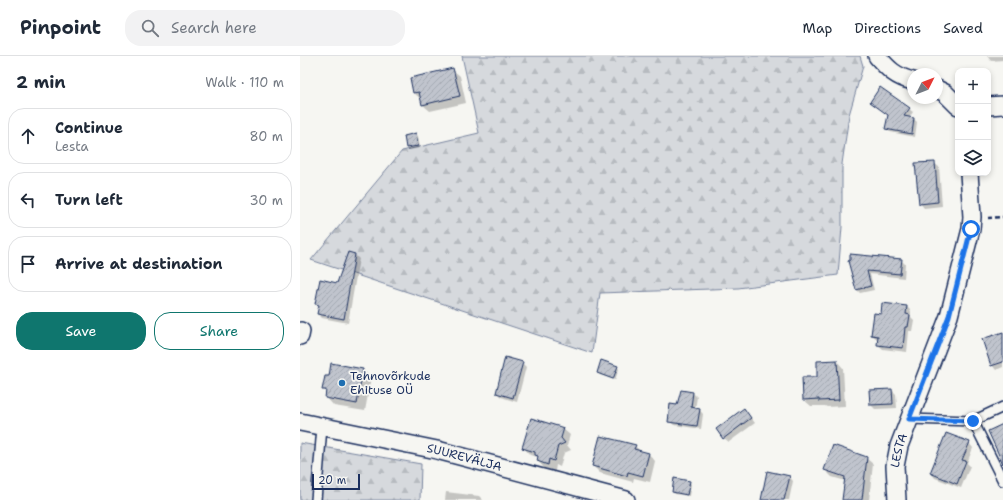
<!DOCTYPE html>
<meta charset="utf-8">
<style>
:root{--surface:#fff;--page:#f2f2f3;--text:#1f2937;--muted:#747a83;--line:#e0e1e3;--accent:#0f766e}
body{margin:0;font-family:"Shantell Sans",sans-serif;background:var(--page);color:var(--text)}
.controls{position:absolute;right:12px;top:12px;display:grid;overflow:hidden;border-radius:8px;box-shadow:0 2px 6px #0003}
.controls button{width:36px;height:36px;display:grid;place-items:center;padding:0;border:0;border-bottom:1px solid var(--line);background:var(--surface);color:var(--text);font:20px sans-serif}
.compass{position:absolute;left:607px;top:12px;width:36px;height:36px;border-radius:50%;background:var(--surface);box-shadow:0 2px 6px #0003;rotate:48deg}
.scale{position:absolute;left:12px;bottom:10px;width:48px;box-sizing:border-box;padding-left:4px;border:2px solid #1b2f5e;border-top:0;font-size:11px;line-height:14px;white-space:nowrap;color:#1b2f5e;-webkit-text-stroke:3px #f6f6f2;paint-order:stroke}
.stop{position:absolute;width:12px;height:12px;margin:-9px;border:3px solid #1a73e8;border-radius:50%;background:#fff}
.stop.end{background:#1a73e8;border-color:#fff;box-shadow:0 1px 4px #0008}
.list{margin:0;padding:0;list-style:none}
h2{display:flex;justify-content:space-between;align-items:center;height:52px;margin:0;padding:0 16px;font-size:17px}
h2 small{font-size:13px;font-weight:400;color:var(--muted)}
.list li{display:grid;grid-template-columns:26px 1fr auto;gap:12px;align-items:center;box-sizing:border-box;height:56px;margin:0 8px 8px;padding:0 8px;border:1px solid var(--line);border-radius:16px}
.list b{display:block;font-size:15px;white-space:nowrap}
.list p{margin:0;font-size:13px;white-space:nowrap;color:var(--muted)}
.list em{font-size:13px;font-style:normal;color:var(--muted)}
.actions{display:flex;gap:8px;padding:12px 16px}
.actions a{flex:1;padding:9px 0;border:1px solid var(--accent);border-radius:16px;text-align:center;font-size:14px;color:var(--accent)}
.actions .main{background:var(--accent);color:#fff}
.icon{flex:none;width:22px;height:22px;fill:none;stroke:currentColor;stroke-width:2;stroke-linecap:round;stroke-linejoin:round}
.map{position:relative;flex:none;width:703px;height:444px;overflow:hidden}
header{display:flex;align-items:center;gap:24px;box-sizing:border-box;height:56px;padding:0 20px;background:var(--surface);border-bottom:1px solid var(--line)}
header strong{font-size:19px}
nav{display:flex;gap:22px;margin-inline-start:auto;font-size:14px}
.search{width:280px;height:36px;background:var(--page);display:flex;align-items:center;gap:10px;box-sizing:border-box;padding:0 14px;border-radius:16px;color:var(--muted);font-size:15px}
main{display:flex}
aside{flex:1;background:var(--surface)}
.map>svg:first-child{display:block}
.forest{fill:url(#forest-firs);stroke:#78849e}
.shadow{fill:#0003}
.building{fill:url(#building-hatch);stroke:#1b2f5e}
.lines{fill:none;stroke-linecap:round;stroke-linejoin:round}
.lane-casing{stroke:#1b2f5e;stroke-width:12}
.street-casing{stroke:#1b2f5e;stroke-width:20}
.path{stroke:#1b2f5e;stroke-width:2.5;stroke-dasharray:4 3;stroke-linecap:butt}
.lane{stroke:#f6f6f2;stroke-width:9}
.street{stroke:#f6f6f2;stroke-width:17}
.route{stroke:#1a73e8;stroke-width:5}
.poi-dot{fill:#1f6fb2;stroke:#f6f6f2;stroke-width:1.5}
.labels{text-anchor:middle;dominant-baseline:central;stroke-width:3.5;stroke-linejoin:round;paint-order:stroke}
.poi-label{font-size:12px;fill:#1b2f5e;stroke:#f6f6f2;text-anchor:start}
.street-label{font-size:12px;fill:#1b2f5e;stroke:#f6f6f2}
</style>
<header>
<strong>Pinpoint</strong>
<div class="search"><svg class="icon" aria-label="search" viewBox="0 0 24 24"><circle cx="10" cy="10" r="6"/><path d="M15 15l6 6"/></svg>Search here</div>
<nav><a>Map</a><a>Directions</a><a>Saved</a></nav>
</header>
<main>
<aside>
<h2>2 min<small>Walk · 110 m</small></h2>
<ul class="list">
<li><svg class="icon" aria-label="ahead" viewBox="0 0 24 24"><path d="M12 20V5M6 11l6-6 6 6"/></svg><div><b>Continue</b><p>Lesta</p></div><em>80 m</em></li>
<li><svg class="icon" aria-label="left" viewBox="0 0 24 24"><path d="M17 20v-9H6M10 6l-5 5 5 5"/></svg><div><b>Turn left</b></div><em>30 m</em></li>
<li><svg class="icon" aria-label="arrive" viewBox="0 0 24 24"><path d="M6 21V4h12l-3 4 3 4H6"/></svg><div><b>Arrive at destination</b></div></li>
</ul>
<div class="actions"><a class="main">Save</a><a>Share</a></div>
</aside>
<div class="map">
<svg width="703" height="444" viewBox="0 0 703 444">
<defs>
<pattern id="forest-firs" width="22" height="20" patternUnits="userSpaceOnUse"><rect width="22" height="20" fill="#d6d9dd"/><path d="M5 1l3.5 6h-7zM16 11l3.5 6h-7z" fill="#b7bbc0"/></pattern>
<pattern id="building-hatch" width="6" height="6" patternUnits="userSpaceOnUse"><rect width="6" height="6" fill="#c0c4cd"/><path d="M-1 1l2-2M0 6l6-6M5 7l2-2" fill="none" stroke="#a4a9b2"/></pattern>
</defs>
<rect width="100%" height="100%" fill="#f6f6f2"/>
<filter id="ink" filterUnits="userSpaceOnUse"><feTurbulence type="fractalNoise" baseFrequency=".025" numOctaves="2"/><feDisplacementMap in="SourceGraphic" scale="8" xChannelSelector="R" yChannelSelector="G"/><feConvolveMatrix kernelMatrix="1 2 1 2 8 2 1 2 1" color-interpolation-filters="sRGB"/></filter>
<g filter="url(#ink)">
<path class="forest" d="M162,0h398l3,10 -14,49 -7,49v63l-4,48 -100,13 -138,5 -8,60 -281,-93 91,-109 77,-18z
M0,387l121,21 -1,36h-120z"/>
<path class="shadow" d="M687,0h16v4l-12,1z
M153,14l7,6 6,27 -36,8 -7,-6 -1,-6h-1l-7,-6z
M609,53l4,3 -4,6 5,1 3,3 -2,15 -25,-5 -4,-3 3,-14z
M116,78l2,2 2,12 -11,2 -2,-2 -2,-12z
M634,107l5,4 3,39 -18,2 -4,-5z
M55,199l4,4 -11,64 -26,-5 -4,-4 2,-7 -3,-3 21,-20z
M601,204l4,4 -1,14 -34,-4 4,16 -14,3 -3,-3 -8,-28z
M607,251l4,4v6l3,3 -2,11h-3l-2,21 -24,-3 -5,-4 1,-5 -2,-1 -5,-4 10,-20z
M703,278v33l-7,3 -4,-5z
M537,305l6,7 2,38 -18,1 -2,-1h-14l-7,-6 14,-22z
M222,307l4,4 -9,35 -16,-5 -4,-4z
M32,308l31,6 8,8 -6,33 -31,-5 -8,-9 1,-4 -4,-4 6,-11z
M317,311l2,2 -4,11 -15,-5 -2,-2z
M592,334l4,4 1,14 -22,1 -4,-4z
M393,337l4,4 -2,12h4l4,5 -2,15 -27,-4 -5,-4z
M444,353l11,14 -26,19 -5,-4z
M263,373l7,6 -3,10 4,5 -7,3 -4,14 -4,-2 -1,6 -11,-3 -6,-7v-4l-8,-2 -6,-7z
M669,387l4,5 -6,15 3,3 -9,22 -26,-10 -4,-5z
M335,390l6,6 8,2 6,7 -5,21 -16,-4 -1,4 -33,-9 -7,-7z
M566,402l7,6 -4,36h-26l3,-19 -14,-4 -7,-7z
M489,420l4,5 -4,19h-27z
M389,426l2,2 -2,12 -14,-2 -2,-2z
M146,436l33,4 4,4h-38z"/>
<path class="building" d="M153,12l7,28 -38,9 -3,-13 -6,1 -3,-15z
M580,31l30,21 -6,8 10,2 -2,16 -27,-5 3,-14 -18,-13z
M116,77l2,13 -12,2 -2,-12z
M635,106l3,40 -19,2 -4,-41z
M48,196l7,2 -11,65 -27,-5 2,-9 -4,-1 5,-25 17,4z
M550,198l52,5 -2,15 -33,-3 4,15 -15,4 -8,-29 2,-1z
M582,247l25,3 -1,8 4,1 -2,12h-3l-2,21 -26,-3 1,-9 -7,-1 3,-22 7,1z
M703,276v30l-12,4 -9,-27z
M205,301l18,5 -10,36 -17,-5z
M301,304l17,6 -5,13 -16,-6z
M537,304l2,40 -20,1v-2l-16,1 -1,-23h15v-16z
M31,307l32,6 -6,35 -32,-6 1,-8h-4l3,-14h4z
M592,333l1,15 -23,1 -1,-15z
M381,334l12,2 -2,15 9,2 -3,17 -29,-4 2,-18 7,1z
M444,352l7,10 -28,21 -7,-10z
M231,362l33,10 -3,10 4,5 -7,3 -4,15 -5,-2 -1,6 -11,-4 1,-5 -3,-1v-3l-13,-4z
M703,368v40l-15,-33z
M646,377l24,9 -8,18 4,1 -9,23 -27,-11z
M300,380l36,9 -2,4 15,4 -6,23 -15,-4 -1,4 -35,-10z
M533,389l34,12 -5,43h-20l3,-23 -21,-7z
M467,415l23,5 -6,24h-23z
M374,422l16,3 -3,14 -15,-3z"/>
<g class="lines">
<defs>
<path id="lane" d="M609,363l64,2 30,-14
M673,365l30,60
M16,444l6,-73"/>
<g id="street">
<path d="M577,0c11,13 19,21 36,25"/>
<path d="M637,33l8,4 13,13"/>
<path d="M688,50l15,-1"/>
<path d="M0,280l1,-5"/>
<path id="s1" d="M0,366l137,28 189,50"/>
<path id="s2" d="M597,444l-2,-34 4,-20 50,-130 22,-87 1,-12 -3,-44"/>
</g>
</defs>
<use href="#lane" class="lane-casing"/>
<use href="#street" class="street-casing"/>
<path class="path" d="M688,162l15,-1"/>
<use href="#lane" class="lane"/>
<use href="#street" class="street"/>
</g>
</g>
<g class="lines" filter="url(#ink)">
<path class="route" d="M671,173l-22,87 -40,103 64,2"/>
</g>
<circle class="poi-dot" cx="42" cy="327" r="4"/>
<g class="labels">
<g class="poi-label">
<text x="50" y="320">Tehnovõrkude<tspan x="50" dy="14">Ehituse OÜ</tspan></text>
</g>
<g class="street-label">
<text stroke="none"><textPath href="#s2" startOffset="50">LESTA</textPath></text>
<text stroke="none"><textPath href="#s1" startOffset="168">SUUREVÄLJA</textPath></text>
</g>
</g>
</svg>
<div class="controls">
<button>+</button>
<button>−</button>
<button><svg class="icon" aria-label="layers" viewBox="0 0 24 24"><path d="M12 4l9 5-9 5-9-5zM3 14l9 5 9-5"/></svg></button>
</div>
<svg class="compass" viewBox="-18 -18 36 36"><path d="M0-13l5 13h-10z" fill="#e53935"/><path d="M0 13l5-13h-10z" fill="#747a83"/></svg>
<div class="scale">20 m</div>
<div class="stop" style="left:671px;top:173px"></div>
<div class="stop end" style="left:673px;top:365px"></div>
</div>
</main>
